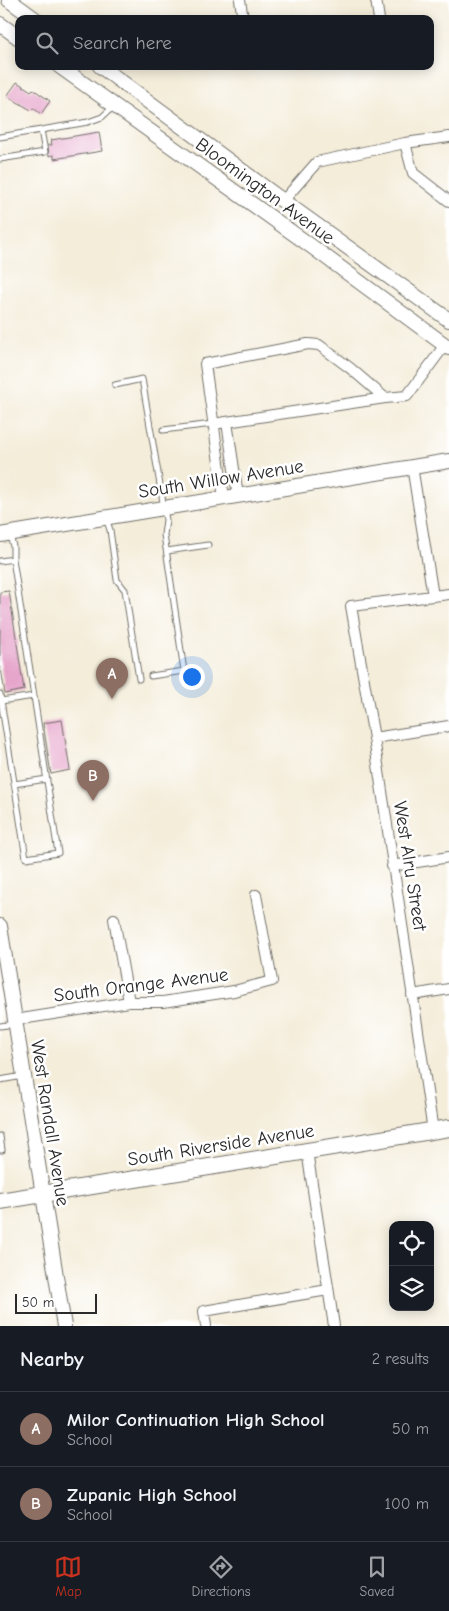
<!DOCTYPE html>
<style>
:root{--surface:#171b24;--page:#242831;--text:#f1f3f6;--muted:#9ea1a6;--line:#363941;--accent:#c8321e}
body{margin:0;font-family:"Comic Neue",sans-serif;background:var(--page);color:var(--text)}
.controls{position:absolute;right:15px;bottom:15px;display:grid;overflow:hidden;border-radius:10px;box-shadow:0 2px 12px #0003}
.controls button{width:45px;height:45px;display:grid;place-items:center;padding:0;border:0;border-bottom:1px solid var(--line);background:var(--surface);color:var(--text);font:25px sans-serif}
.scale{position:absolute;left:15px;bottom:12px;width:82px;box-sizing:border-box;padding-left:5px;border:2px solid #2b2b2b;border-top:0;font-size:14px;line-height:18px;white-space:nowrap;color:#2b2b2b;-webkit-text-stroke:4px #fff;paint-order:stroke}
.you{position:absolute;left:191px;top:676px;width:18px;height:18px;margin:-12px;border:4px solid #fff;border-radius:50%;background:#1a73e8;box-shadow:0 0 0 8px #1a73e833}
.badge{display:grid;place-items:center;width:32px;height:32px;border-radius:50%;background:var(--accent);color:#fff;font-size:16px;font-weight:700}
.pin{position:absolute;translate:-50% -41px;filter:drop-shadow(0 1px 2px #0008)}
.pin::after{content:'';position:absolute;top:26px;width:18px;height:15px;background:inherit;clip-path:polygon(0 0,100% 0,50% 100%)}
.list{margin:0;padding:0;list-style:none}
h2{display:flex;justify-content:space-between;align-items:center;height:65px;margin:0;padding:0 20px;font-size:21px}
h2 small{font-size:16px;font-weight:400;color:var(--muted)}
.list li{display:grid;grid-template-columns:32px 1fr auto;gap:15px;align-items:center;box-sizing:border-box;height:75px;padding:0 20px;border-top:1px solid var(--line)}
.list b{display:block;font-size:19px;white-space:nowrap}
.list p{margin:0;font-size:16px;white-space:nowrap;color:var(--muted)}
.list em{font-size:16px;font-style:normal;color:var(--muted)}
.icon{flex:none;width:28px;height:28px;fill:none;stroke:currentColor;stroke-width:2;stroke-linecap:round;stroke-linejoin:round}
.map{position:relative;flex:none;width:449px;height:1326px;overflow:hidden}
.search{position:absolute;background:var(--surface);box-shadow:0 2px 12px #0003;left:15px;right:15px;top:15px;height:55px;display:flex;align-items:center;gap:12px;box-sizing:border-box;padding:0 18px;border-radius:10px;color:var(--muted);font-size:19px}
.sheet{height:215px;background:var(--surface)}
nav{display:flex;justify-content:space-around;align-items:center;box-sizing:border-box;height:70px;border-top:1px solid var(--line);background:var(--surface);font-size:14px;color:var(--muted)}
nav a{display:grid;justify-items:center;gap:2px}
nav .on{color:var(--accent)}
.map>svg:first-child{display:block}
.building{fill:#e6a5cb}
.lines{fill:none;stroke-linecap:round;stroke-linejoin:round}
.lane-casing{stroke:#716f68;stroke-width:7}
.street-casing{stroke:#716f68;stroke-width:12}
.secondary-casing{stroke:#716f68;stroke-width:16}
.primary-casing{stroke:#716f68;stroke-width:18}
.lane{stroke:#fff;stroke-width:5}
.street{stroke:#fff;stroke-width:10}
.secondary{stroke:#fff;stroke-width:14}
.primary{stroke:#fff;stroke-width:16}
.labels{text-anchor:middle;dominant-baseline:central;stroke-width:5;stroke-linejoin:round;paint-order:stroke}
.street-label{font-size:19px;fill:#2b2b2b;stroke:#fff}
</style>
<div class="map">
<svg width="449" height="1326" viewBox="0 0 449 1326">
<rect width="100%" height="100%" fill="#fff"/>
<filter id="ink" filterUnits="userSpaceOnUse"><feTurbulence type="fractalNoise" baseFrequency=".02" numOctaves="2"/><feDisplacementMap in="SourceGraphic" scale="10" xChannelSelector="R" yChannelSelector="G"/><feConvolveMatrix kernelMatrix="1 2 1 2 8 2 1 2 1" color-interpolation-filters="sRGB"/></filter>
<filter id="wash" filterUnits="userSpaceOnUse"><feTurbulence type="fractalNoise" baseFrequency=".0096" numOctaves="4" result="noise"/><feDisplacementMap in="SourceGraphic" scale="20" xChannelSelector="R" yChannelSelector="G"/><feGaussianBlur stdDeviation="1.12" result="paint"/><feColorMatrix in="noise" values="0 0 0 0 0 0 0 0 0 0 0 0 0 0 0 0 0 1.4 0 .05"/><feComposite in="paint" operator="in"/></filter>
<g filter="url(#wash)">
<rect width="100%" height="100%" fill="#f4edda"/>
<g id="blocks">
<path class="building" d="M17,82l14,9 2,-2 17,12 -9,13 -8,-6 -2,2 -24,-14z
M99,132l3,19 -48,8v-4l-5,1 -1,-11h4l-1,-5z
M9,591l15,99 -19,4 -5,-32v-70z
M62,720l8,50 -19,4 -8,-51z"/>
</g>
</g>
<g filter="url(#ink)">
<use href="#blocks" fill-opacity="0" stroke="#716f68" stroke-width="1"/>
<g class="lines">
<defs>
<path id="lane" d="M0,137l88,-15 14,-5 12,-11
M0,159l45,-7 -4,-22
M115,385l27,-6 24,141 -2,15 20,136 -33,5
M163,430l50,-6
M106,518l4,12 7,50 8,10 14,89
M167,551l41,-6
M0,561l13,-2
M0,694l26,164 32,-5 -45,-294v-13l-3,-10
M1,701l33,-5
M14,784l33,-5
M0,1026l15,-2
M0,1080l23,-4
M0,1136l2,14h-2"/>
<path id="street" d="M240,0l3,19
M376,0l3,19
M405,143l8,30 36,28
M283,201l34,-39 88,-19 44,-6
M227,422l11,74
M213,424l172,-26 22,-2 38,-51
M412,466l21,130
M224,498l-19,-134 103,-20 11,1 31,23 35,30
M374,738l75,-12
M392,866l57,-9
M114,919l15,83
M412,995l37,-6
M15,1020l114,-18h34l71,-11 38,-10 -16,-86
M433,1131l-59,-393 -23,-132 98,-12
M307,1151l27,175
M206,1326l-2,-15 124,-21"/>
<path id="secondary" d="M9,0l26,19
M0,24l19,14
M59,66l252,180 138,102
M100,66l183,135 166,119
M0,535l449,-74
M0,926l64,400"/>
<path id="primary" d="M0,1201l449,-73"/>
</defs>
<use href="#lane" class="lane-casing"/>
<use href="#street" class="street-casing"/>
<use href="#secondary" class="secondary-casing"/>
<use href="#primary" class="primary-casing"/>
<use href="#lane" class="lane"/>
<use href="#street" class="street"/>
<use href="#secondary" class="secondary"/>
<use href="#primary" class="primary"/>
</g>
</g>
<g class="labels">
<g class="street-label">
<text transform="translate(265 191) rotate(36)">Bloomington Avenue</text>
<text transform="translate(221 479) rotate(-9)">South Willow Avenue</text>
<text transform="translate(410 866) rotate(81)">West Alru Street</text>
<text transform="translate(141 985) rotate(-7)">South Orange Avenue</text>
<text transform="translate(50 1123) rotate(81)">West Randall Avenue</text>
<text transform="translate(221 1145) rotate(-9)">South Riverside Avenue</text>
</g>
</g>
</svg>
<div class="controls">
<button><svg class="icon" aria-label="locate" viewBox="0 0 24 24"><circle cx="12" cy="12" r="6"/><path d="M12 2v4M12 18v4M2 12h4M18 12h4"/></svg></button>
<button><svg class="icon" aria-label="layers" viewBox="0 0 24 24"><path d="M12 4l9 5-9 5-9-5zM3 14l9 5 9-5"/></svg></button>
</div>
<div class="scale">50 m</div>
<div class="you"></div>
<div class="pin badge" style="left:112px;top:699px;background:#8d6e63">A</div>
<div class="pin badge" style="left:93px;top:801px;background:#8d6e63">B</div>
<div class="search"><svg class="icon" aria-label="search" viewBox="0 0 24 24"><circle cx="10" cy="10" r="6"/><path d="M15 15l6 6"/></svg>Search here</div>
</div>
<section class="sheet">
<h2>Nearby<small>2 results</small></h2>
<ul class="list">
<li><span class="badge" style="background:#8d6e63">A</span><div><b>Milor Continuation High School</b><p>School</p></div><em>50 m</em></li>
<li><span class="badge" style="background:#8d6e63">B</span><div><b>Zupanic High School</b><p>School</p></div><em>100 m</em></li>
</ul>
</section>
<nav>
<a class="on"><svg class="icon" aria-label="map" viewBox="0 0 24 24"><path d="M3 6l6-2 6 2 6-2v14l-6 2-6-2-6 2zM9 4v14M15 6v14"/></svg>Map</a>
<a><svg class="icon" aria-label="directions" viewBox="0 0 24 24"><path d="M12 3l9 9-9 9-9-9zM9 14v-3h6M13 9l2 2-2 2"/></svg>Directions</a>
<a><svg class="icon" aria-label="saved" viewBox="0 0 24 24"><path d="M7 4h10v16l-5-4-5 4z"/></svg>Saved</a>
</nav>
